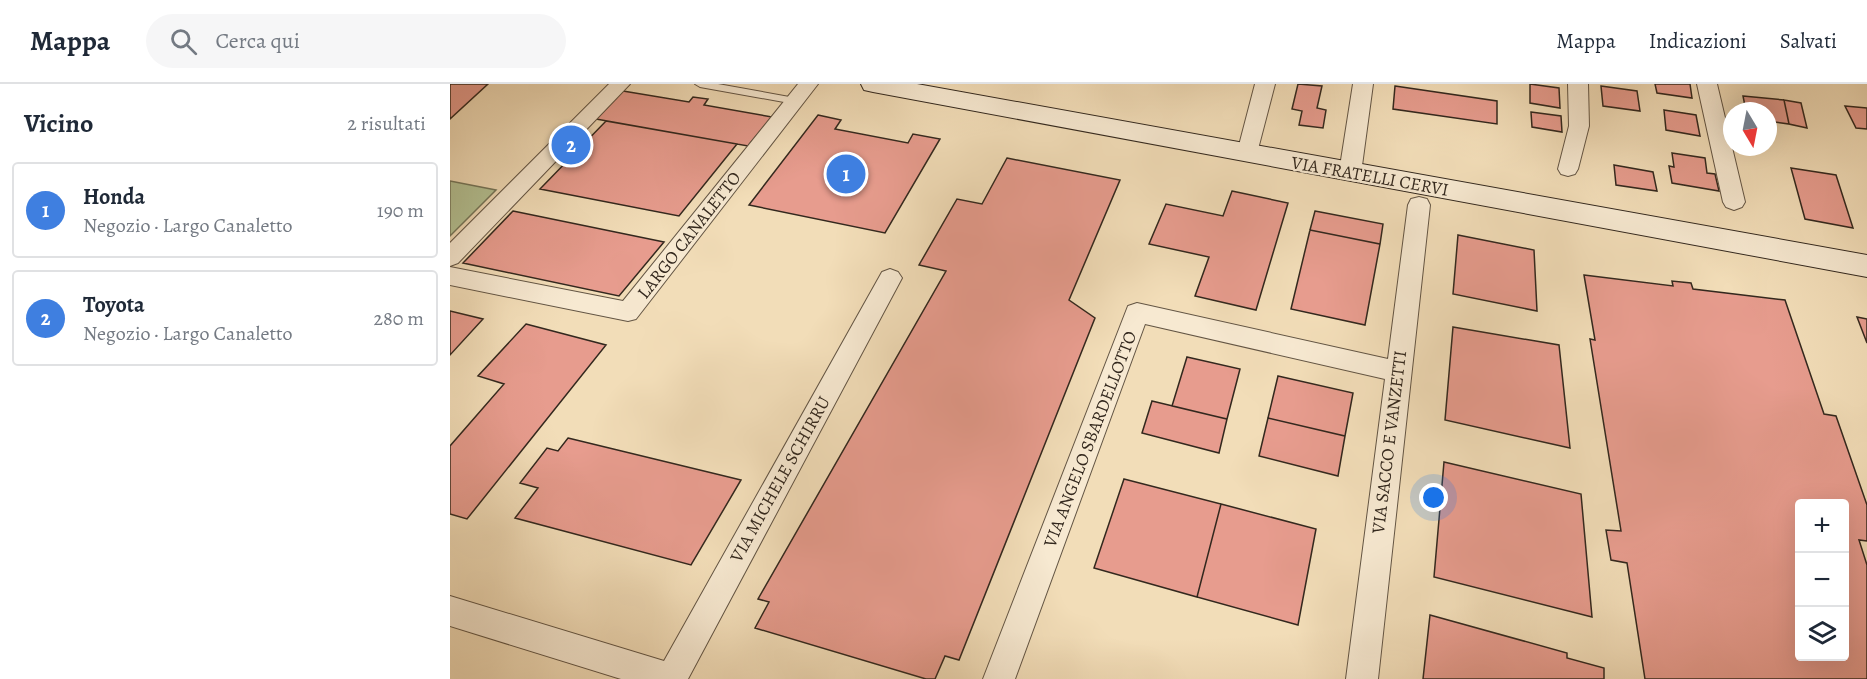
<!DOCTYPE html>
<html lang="it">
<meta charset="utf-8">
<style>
:root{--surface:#fff;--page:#f6f6f7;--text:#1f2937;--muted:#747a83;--line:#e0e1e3;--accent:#8f2418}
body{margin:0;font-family:Alegreya,serif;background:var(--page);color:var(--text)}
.controls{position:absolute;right:18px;bottom:18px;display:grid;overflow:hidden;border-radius:6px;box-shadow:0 6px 24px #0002}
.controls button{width:54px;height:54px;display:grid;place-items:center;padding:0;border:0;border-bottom:2px solid var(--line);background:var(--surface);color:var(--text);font:30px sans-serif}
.compass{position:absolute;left:1273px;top:18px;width:54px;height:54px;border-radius:50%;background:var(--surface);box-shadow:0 6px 24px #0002;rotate:170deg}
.you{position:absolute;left:984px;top:414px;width:21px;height:21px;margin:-15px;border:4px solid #fff;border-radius:50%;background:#1a73e8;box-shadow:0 0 0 9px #1a73e833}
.badge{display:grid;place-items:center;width:39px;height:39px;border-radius:50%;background:var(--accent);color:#fff;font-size:20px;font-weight:700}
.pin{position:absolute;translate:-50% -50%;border:3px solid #fff;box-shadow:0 2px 6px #0006}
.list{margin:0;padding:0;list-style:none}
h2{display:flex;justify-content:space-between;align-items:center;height:78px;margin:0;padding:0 24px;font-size:26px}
h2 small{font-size:20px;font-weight:400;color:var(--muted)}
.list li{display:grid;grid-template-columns:39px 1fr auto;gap:18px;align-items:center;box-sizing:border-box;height:96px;margin:0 12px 12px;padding:0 12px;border:2px solid var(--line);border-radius:6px}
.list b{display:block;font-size:22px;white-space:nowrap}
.list p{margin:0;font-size:20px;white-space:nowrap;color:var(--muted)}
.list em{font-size:20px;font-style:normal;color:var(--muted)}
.icon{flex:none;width:33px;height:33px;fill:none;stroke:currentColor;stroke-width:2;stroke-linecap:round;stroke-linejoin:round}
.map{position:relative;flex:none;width:1417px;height:595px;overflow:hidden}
header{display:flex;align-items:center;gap:36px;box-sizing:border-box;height:84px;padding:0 30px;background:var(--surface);border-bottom:2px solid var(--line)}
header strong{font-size:28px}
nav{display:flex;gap:33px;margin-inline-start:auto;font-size:21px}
.search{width:420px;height:54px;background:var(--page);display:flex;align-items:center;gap:15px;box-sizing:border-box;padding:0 21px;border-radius:33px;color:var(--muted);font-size:22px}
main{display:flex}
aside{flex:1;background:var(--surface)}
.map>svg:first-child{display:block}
.green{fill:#b4c294;stroke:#747559;stroke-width:1.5}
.building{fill:#e79c8e;stroke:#33281e;stroke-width:1.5;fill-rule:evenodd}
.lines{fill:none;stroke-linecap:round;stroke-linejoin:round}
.lane-casing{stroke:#635544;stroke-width:2}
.street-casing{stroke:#635544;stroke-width:2}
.secondary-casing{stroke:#33281e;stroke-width:2}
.lane{fill:#f7e9d1;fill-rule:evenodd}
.street{fill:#f7e9d1;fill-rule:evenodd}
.secondary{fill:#f7e9d1;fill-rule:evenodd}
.labels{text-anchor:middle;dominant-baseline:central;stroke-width:4.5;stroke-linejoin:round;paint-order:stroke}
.street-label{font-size:18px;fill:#33281e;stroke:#f7e9d1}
</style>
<header>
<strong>Mappa</strong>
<div class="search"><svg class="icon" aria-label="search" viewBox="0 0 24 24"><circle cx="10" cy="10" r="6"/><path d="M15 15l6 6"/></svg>Cerca qui</div>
<nav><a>Mappa</a><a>Indicazioni</a><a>Salvati</a></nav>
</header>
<main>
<aside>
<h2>Vicino<small>2 risultati</small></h2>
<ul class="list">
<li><span class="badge" style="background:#3f7fe0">1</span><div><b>Honda</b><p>Negozio · Largo Canaletto</p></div><em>190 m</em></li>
<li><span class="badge" style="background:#3f7fe0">2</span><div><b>Toyota</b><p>Negozio · Largo Canaletto</p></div><em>280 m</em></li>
</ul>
</aside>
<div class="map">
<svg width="1417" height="595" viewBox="0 0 1417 595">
<rect width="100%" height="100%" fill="#f2ddb8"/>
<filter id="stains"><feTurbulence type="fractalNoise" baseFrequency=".00333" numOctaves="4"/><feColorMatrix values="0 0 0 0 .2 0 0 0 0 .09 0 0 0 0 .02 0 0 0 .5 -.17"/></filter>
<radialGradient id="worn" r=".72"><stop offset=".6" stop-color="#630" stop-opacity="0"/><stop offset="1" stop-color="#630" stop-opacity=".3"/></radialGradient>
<path class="green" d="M0,97l46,9 -46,46z"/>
<path class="building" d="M0,0h38l-38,35z
M848,0l24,2 -5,22 9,2 -3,18 -24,-3 3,-14 -10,-2z
M1080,0l29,4 1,20 -30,-5z
M1205,0h35l2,14 -35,-5z
M945,2l102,15v23l-104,-15z
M1151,2l36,5 3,20 -37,-5z
M173,7l66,11 4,-5 15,2 -4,6 68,12 -24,29 -152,-27z
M1293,12l41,4 5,24 -21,-3v-10h-22z
M1334,16l17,3 6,25 -18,-4z
M1395,22l22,2v21l-11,-1z
M1214,26l32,5 4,21 -34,-6z
M1081,28l30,4 1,16 -30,-5z
M368,31l23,5 -6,9 73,14 5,-9 27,5 -55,94 -136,-28z
M156,37l131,23 -58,72 -139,-27z
M1222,69l33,5 2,15 8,1 4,17 -47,-8 -3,-17 5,1z
M557,74l113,22 -51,120 26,18 -136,342 -14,-4 -10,23h-9l-171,-51 14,-26 -11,-3 188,-328 -27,-6 38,-66 25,5z
M1164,81l39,7 4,19 -41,-6z
M1341,84l45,7 17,53 -48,-9z
M782,107l56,12 -32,107 -61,-14 14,-39 -60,-13 17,-40 57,12z
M63,127l151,31 -45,54 -156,-33z
M865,127l68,13 -3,20 -70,-14z
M860,146l70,14 -15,81 -74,-16z
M1008,151l76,15 3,61 -84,-17z
M1134,191l89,11 -1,-5 19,2 2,6 92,11 39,114 12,2 31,89v36l-8,-1 8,25v114h-222l-18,-116 -16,-3 -5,-30 15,1 -31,-192 5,1zM1350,420h44v152h-44z
M0,227l33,8 -33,36z
M1407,233l10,2v24z
M76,240l80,21 -139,174 -17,-5v-68l54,-62 -26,-8z
M1003,243l106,18 11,103 -125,-28z
M737,273l53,12 -13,50 -55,-13z
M828,292l75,17 -8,43 -77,-18z
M702,317l75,18 -8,34 -77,-20z
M818,334l77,18 -7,40 -79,-20z
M118,354l173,42 -50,85 -176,-47 23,-30 -18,-5 27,-35 11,3z
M994,378l137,32 11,123 -158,-40z
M674,395l97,25 -24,93 -103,-29z
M771,420l95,25 -18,96 -101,-28z
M980,531l137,38v5l37,10v11h-181z"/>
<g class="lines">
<defs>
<path id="lane" d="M245,0h23l77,14 5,3 -5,3 -95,-17z"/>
<path id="street" d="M159,0h21l-172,179 -8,3v-23z
M348,0h20l-182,235 -8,2 -178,-36v-18l173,34z
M805,0h20l-18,69 -3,5 -7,2 -7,-2 -3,-5z
M903,0h20l-12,89 -4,5 -7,2 -7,-2 -4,-5z
M1118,0h20l1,42 -11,43 -3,5 -7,2 -7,-2 -3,-5 11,-43z
M1247,0h20l28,118 -3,5 -8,3 -8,-3 -3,-5z
M969,113l8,2 3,6 -52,474h-32l39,-300 -240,-55 -130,355h-32l145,-373 9,-3 251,56 20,-154 3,-6z
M440,185l8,3 4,6 -214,401h-67l-171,-53v-30l214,65 218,-389z"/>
<path id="secondary" d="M411,0h56l950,171v22l-994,-185 -9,-2z"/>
</defs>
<use href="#lane" class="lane-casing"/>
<use href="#street" class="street-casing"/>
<use href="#secondary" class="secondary-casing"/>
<use href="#lane" class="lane"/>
<use href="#street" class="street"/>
<use href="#secondary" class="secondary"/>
</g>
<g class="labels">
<g class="street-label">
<text transform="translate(920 92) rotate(10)">VIA FRATELLI CERVI</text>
<text transform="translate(239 151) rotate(-52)">LARGO CANALETTO</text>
<text transform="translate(640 355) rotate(-69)">VIA ANGELO SBARDELLOTTO</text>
<text transform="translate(939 358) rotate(-83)">VIA SACCO E VANZETTI</text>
<text transform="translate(330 395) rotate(-61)">VIA MICHELE SCHIRRU</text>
</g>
</g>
<rect width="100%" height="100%" filter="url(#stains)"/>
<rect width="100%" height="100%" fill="url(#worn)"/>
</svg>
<div class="controls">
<button>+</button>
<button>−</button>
<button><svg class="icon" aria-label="layers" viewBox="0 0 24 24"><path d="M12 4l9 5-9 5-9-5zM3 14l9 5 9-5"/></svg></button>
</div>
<svg class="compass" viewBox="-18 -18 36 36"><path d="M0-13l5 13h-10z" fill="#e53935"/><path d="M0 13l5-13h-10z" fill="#747a83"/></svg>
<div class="you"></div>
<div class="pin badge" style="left:396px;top:90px;background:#3f7fe0">1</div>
<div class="pin badge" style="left:121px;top:61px;background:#3f7fe0">2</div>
</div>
</main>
